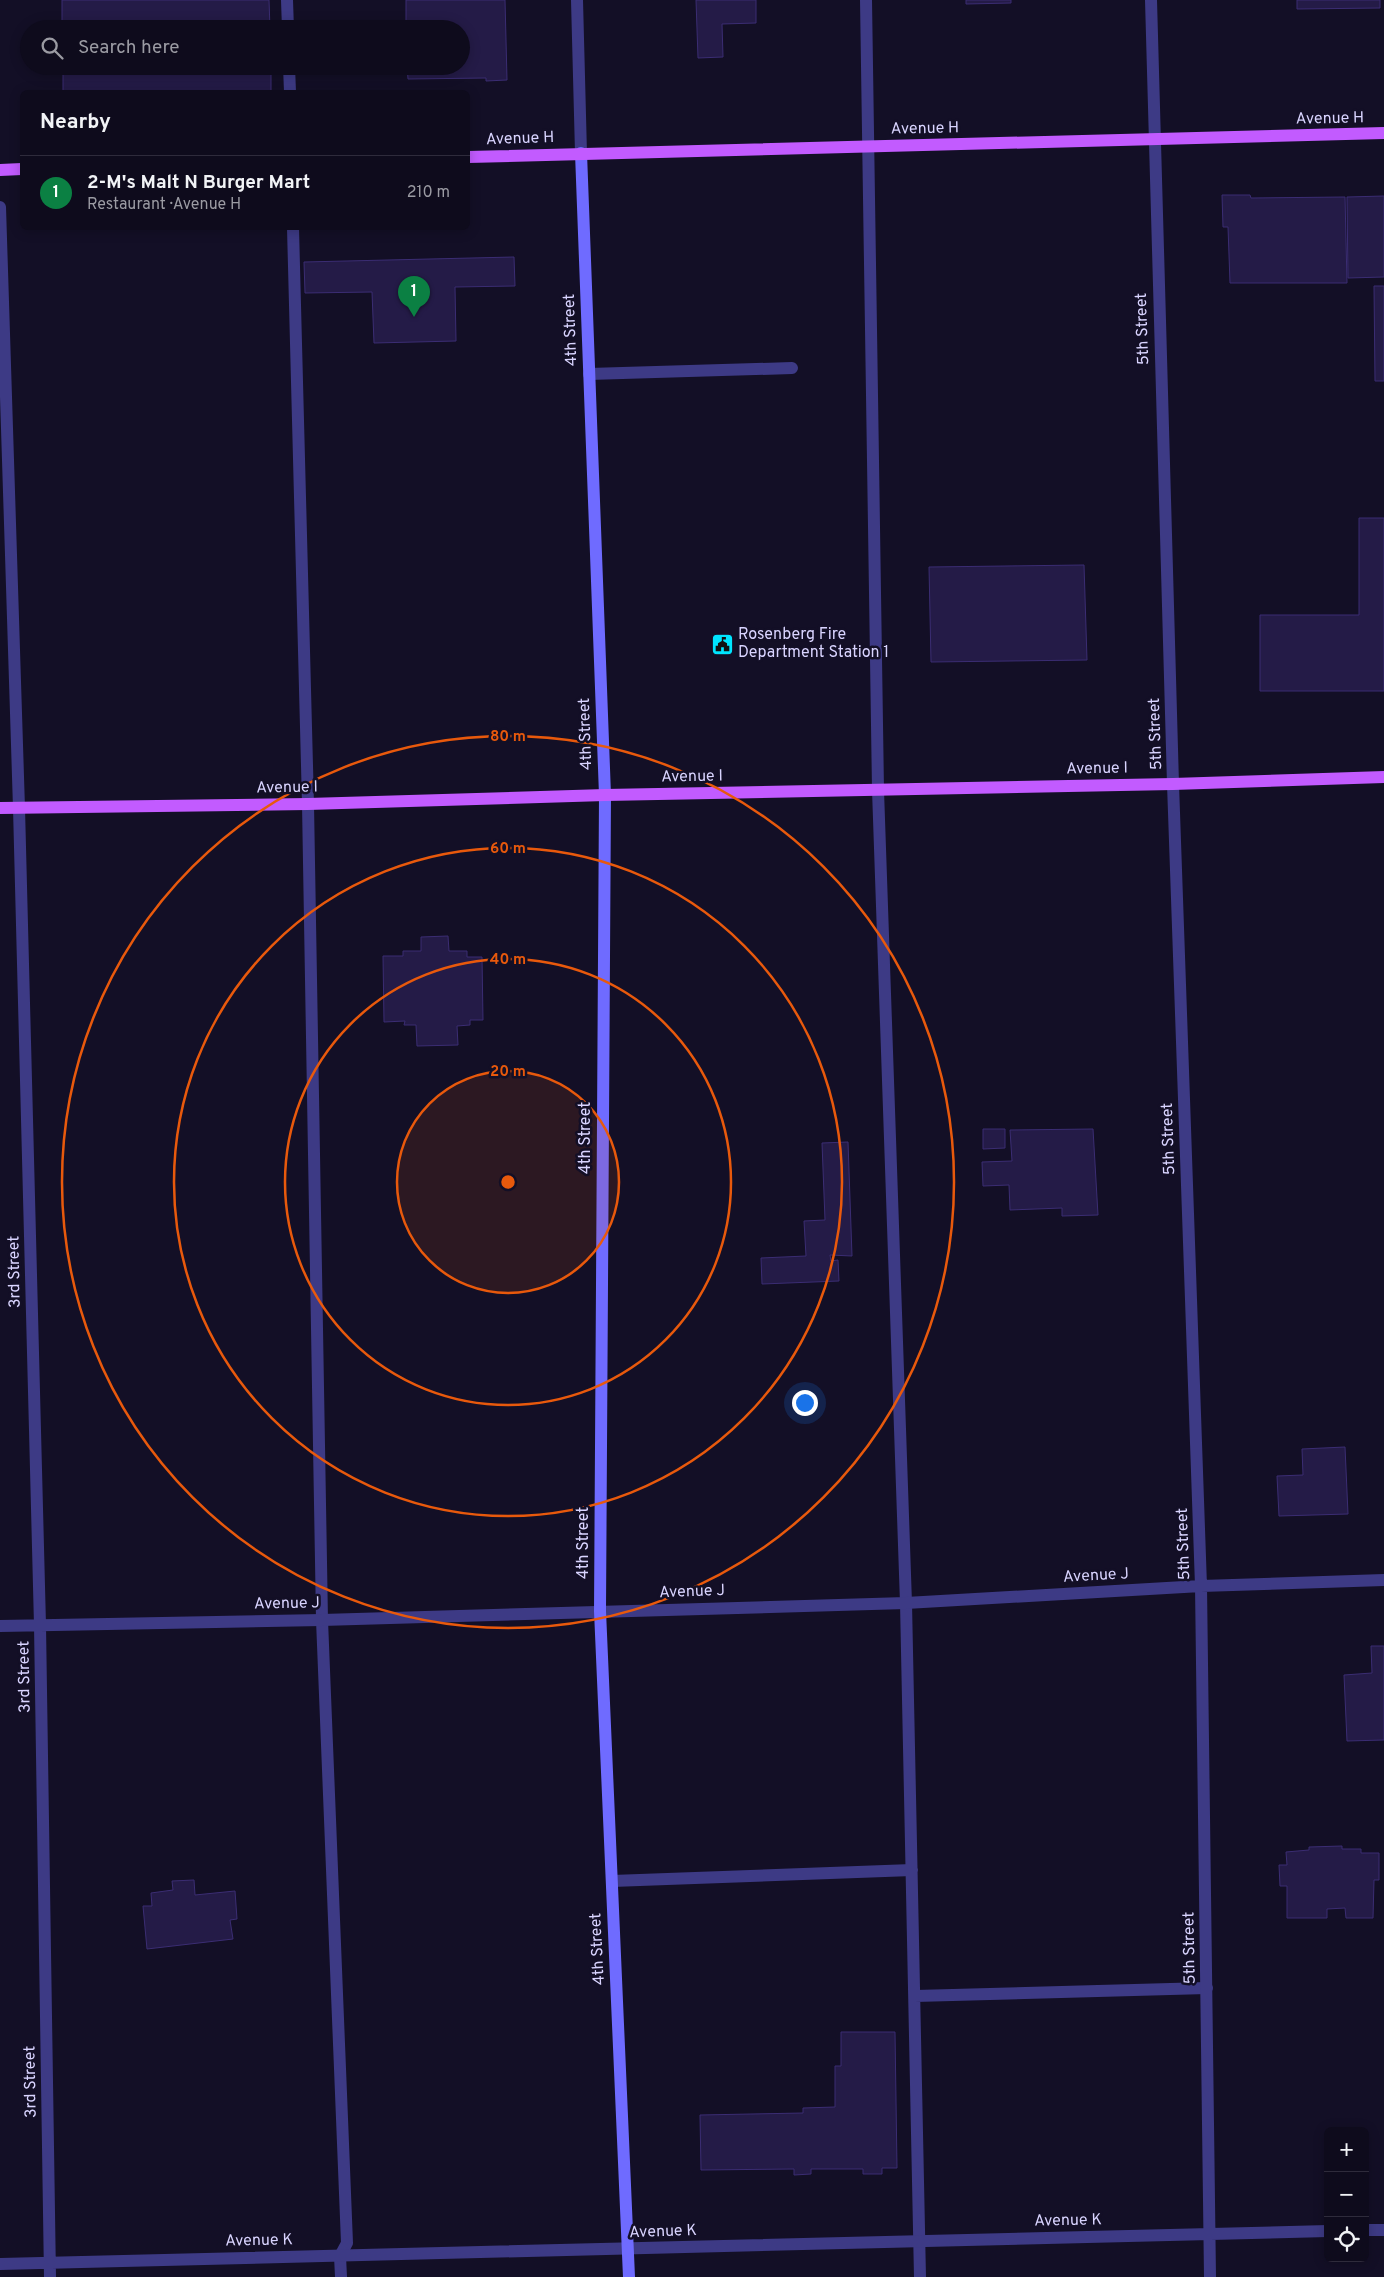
<!DOCTYPE html>
<meta charset="utf-8">
<style>
:root{--surface:#0e0b1c;--page:#1c1929;--text:#f1f3f6;--muted:#9b9ba3;--line:#2e2b3b;--accent:#0b8043}
body{margin:0;font-family:Overpass,sans-serif;background:var(--page);color:var(--text)}
.controls{position:absolute;right:15px;bottom:15px;display:grid;overflow:hidden;border-radius:8px;box-shadow:0 2px 12px #0003}
.controls button{width:45px;height:45px;display:grid;place-items:center;padding:0;border:0;border-bottom:1px solid var(--line);background:var(--surface);color:var(--text);font:25px sans-serif}
.you{position:absolute;left:804px;top:1402px;width:18px;height:18px;margin:-12px;border:4px solid #fff;border-radius:50%;background:#1a73e8;box-shadow:0 0 0 8px #1a73e833}
.badge{display:grid;place-items:center;width:32px;height:32px;border-radius:50%;background:var(--accent);color:#fff;font-size:16px;font-weight:700}
.pin{position:absolute;translate:-50% -41px;filter:drop-shadow(0 1px 2px #0008)}
.pin::after{content:'';position:absolute;top:26px;width:18px;height:15px;background:inherit;clip-path:polygon(0 0,100% 0,50% 100%)}
.list{margin:0;padding:0;list-style:none}
h2{display:flex;justify-content:space-between;align-items:center;height:65px;margin:0;padding:0 20px;font-size:21px}
h2 small{font-size:16px;font-weight:400;color:var(--muted)}
.list li{display:grid;grid-template-columns:32px 1fr auto;gap:15px;align-items:center;box-sizing:border-box;height:75px;padding:0 20px;border-top:1px solid var(--line)}
.list b{display:block;font-size:19px;white-space:nowrap}
.list p{margin:0;font-size:16px;white-space:nowrap;color:var(--muted)}
.list em{font-size:16px;font-style:normal;color:var(--muted)}
.icon{flex:none;width:28px;height:28px;fill:none;stroke:currentColor;stroke-width:2;stroke-linecap:round;stroke-linejoin:round}
.map{position:relative;flex:none;width:1384px;height:2277px;overflow:hidden}
.search{position:absolute;background:var(--surface);box-shadow:0 2px 12px #0003;left:20px;top:20px;width:450px;height:55px;display:flex;align-items:center;gap:12px;box-sizing:border-box;padding:0 18px;border-radius:28px;color:var(--muted);font-size:19px}
.panel{position:absolute;background:var(--surface);box-shadow:0 2px 12px #0003;left:20px;top:90px;width:450px;height:140px;border-radius:8px}
.map>svg:first-child{display:block}
.building{fill:#241b47;stroke:#3b2d73}
.lines{fill:none;stroke-linecap:round;stroke-linejoin:round}
.lane{stroke:#3d3a85;stroke-width:12}
.street{stroke:#3d3a85;stroke-width:12}
.secondary{stroke:#6f6bff;stroke-width:12}
.primary{stroke:#c25bff;stroke-width:12}
.ring{fill:none;stroke:#e8590c;stroke-width:2.5}
.labels{text-anchor:middle;dominant-baseline:central;stroke-width:5;stroke-linejoin:round;paint-order:stroke}
.street-label{font-size:16px;fill:#d9d4ff;stroke:#130f26}
.poi-label{font-size:16px;fill:#d9d4ff;stroke:#130f26;text-anchor:start}
.centre{fill:#e8590c;stroke:#130f26;stroke-width:2.5}
.ring-label{font-size:15px;text-anchor:middle;font-weight:bold;fill:#e8590c;stroke:#130f26;stroke-width:5;stroke-linejoin:round;paint-order:stroke}
</style>
<div class="map">
<svg width="1384" height="2277" viewBox="0 0 1384 2277">
<rect width="100%" height="100%" fill="#130f26"/>
<path class="building" d="M62,0h207l1,29h-208z
M406,0h99l2,80 -21,1v-3l-78,1 -1,-13h54v-37h-55z
M696,0h60v23l-34,1 1,33 -25,1z
M966,0h45v3l-45,1z
M1297,0h83v8l-83,1z
M63,66h208v26h-208z
M1222,195h28l1,3 94,-1 2,86h-117l-2,-56h-5z
M1384,196v81l-36,1 -1,-81z
M514,257l1,29 -60,1 1,54 -82,2 -2,-51 -67,1 -1,-31z
M1374,286h10v95h-9z
M1359,518h25v173h-124v-76h99z
M1084,565l3,95 -156,2 -2,-95z
M448,936l1,15h18v6h15l1,63h-13v5l-13,1 1,19 -41,1 -1,-21h-12l1,-4 -21,1 -1,-66h20v-5h18v-14z
M983,1129h22v19l-22,1z
M1093,1129l5,86 -36,1v-8l-52,2 -1,-25 -26,1 -1,-24 30,-1 -2,-31z
M848,1142l4,114 -22,-1 1,6 7,-1 1,21 -77,3 -1,-26 45,-2 -2,-35 21,-1 -3,-77z
M1345,1447l3,67 -69,2 -2,-40 26,-1 -1,-26z
M1371,1646h13v94l-37,1 -3,-66 28,-2z
M1342,1846v3h19v4h18v27h-5l-1,38h-27l-1,-10 -18,1v9h-40v-32h-7l-1,-21h8l-1,-13 23,-2v-3z
M194,1880l1,15 40,-4 2,28 -7,1 3,19 -86,10 -4,-43h9l-1,-13 22,-3 -1,-9z
M841,2032h54l2,136h-15v6h-19v-5h-52v5l-17,1v-6l-93,1 -1,-55 103,-2v-5l32,-1v-41h6z"/>
<g class="lines">
<path class="lane" d="M287,0l1,29
M866,0l12,790 28,813 14,674
M289,66l1,26
M293,228l15,576 14,816 25,623 -7,13 1,21
M589,374l203,-6
M612,1881l300,-11
M915,1996l292,-8"/>
<path class="street" d="M577,0l4,153
M1151,0l22,784 28,802 9,691
M0,207l19,601 21,817 10,652
M0,1626l322,-6 584,-17 295,-17 183,-6
M1365,2230h19
M0,2264l1328,-33"/>
<path class="secondary" d="M581,153l24,642 -5,816 29,666"/>
<path class="primary" d="M468,157l916,-24
M0,170l22,-1
M0,808l308,-4 297,-9 568,-11 211,-7"/>
</g>
<circle cx="508" cy="1182" r="111" fill="#e8590c" fill-opacity=".12"/>
<g class="ring">
<circle cx="508" cy="1182" r="111"/>
<circle cx="508" cy="1182" r="223"/>
<circle cx="508" cy="1182" r="334"/>
<circle cx="508" cy="1182" r="446"/>
</g>
<defs>
<symbol id="civic-square" viewBox="-11 -11 22 22"><rect x="-9" y="-9" width="18" height="18" rx="4" fill="#00e5ff" stroke="#130f26"/><path d="M-.6-6.5H3V-4.5H.6V-3L4-1V1h2V6H-6V1h2V-1L-.6-3ZM-1.2 2.5V6h2.4V2.5Z" fill="#111"/></symbol>
</defs>
<g fill-rule="evenodd">
<use href="#civic-square" x="710" y="632" width="25" height="25"/>
</g>
<g class="labels">
<g class="street-label">
<text transform="translate(1330 119) rotate(-1)">Avenue H</text>
<text transform="translate(925 129) rotate(-1)">Avenue H</text>
<text transform="translate(520 139) rotate(-2)">Avenue H</text>
<text transform="translate(1143 329) rotate(-92)">5th Street</text>
<text transform="translate(571 330) rotate(-92)">4th Street</text>
<text transform="translate(586 734) rotate(-92)">4th Street</text>
<text transform="translate(1156 734) rotate(-92)">5th Street</text>
<text transform="translate(1097 769) rotate(-1)">Avenue I</text>
<text transform="translate(692 777) rotate(-1)">Avenue I</text>
<text transform="translate(287 788) rotate(-1)">Avenue I</text>
<text transform="translate(586 1138) rotate(-90)">4th Street</text>
<text transform="translate(1169 1139) rotate(-92)">5th Street</text>
<text transform="translate(15 1272) rotate(-91)">3rd Street</text>
<text transform="translate(584 1543) rotate(-90)">4th Street</text>
<text transform="translate(1184 1544) rotate(-92)">5th Street</text>
<text transform="translate(1096 1576) rotate(-3)">Avenue J</text>
<text transform="translate(692 1592) rotate(-2)">Avenue J</text>
<text transform="translate(287 1604) rotate(-1)">Avenue J</text>
<text transform="translate(25 1677) rotate(-91)">3rd Street</text>
<text transform="translate(1190 1948) rotate(-91)">5th Street</text>
<text transform="translate(598 1949) rotate(-93)">4th Street</text>
<text transform="translate(31 2082) rotate(-91)">3rd Street</text>
<text transform="translate(1068 2221) rotate(-1)">Avenue K</text>
<text transform="translate(663 2232) rotate(-2)">Avenue K</text>
<text transform="translate(259 2241) rotate(-1)">Avenue K</text>
</g>
<g class="poi-label">
<text x="738" y="635">Rosenberg Fire<tspan x="738" dy="18">Department Station 1</tspan></text>
</g>
</g>
<circle cx="508" cy="1182" r="8" class="centre"/>
<g class="ring-label">
<text x="508" y="741">80 m</text>
<text x="508" y="853">60 m</text>
<text x="508" y="964">40 m</text>
<text x="508" y="1076">20 m</text>
</g>
</svg>
<div class="controls">
<button>+</button>
<button>−</button>
<button><svg class="icon" aria-label="locate" viewBox="0 0 24 24"><circle cx="12" cy="12" r="6"/><path d="M12 2v4M12 18v4M2 12h4M18 12h4"/></svg></button>
</div>
<div class="you"></div>
<div class="pin badge" style="left:414px;top:317px">1</div>
<div class="search"><svg class="icon" aria-label="search" viewBox="0 0 24 24"><circle cx="10" cy="10" r="6"/><path d="M15 15l6 6"/></svg>Search here</div>
<section class="panel">
<h2>Nearby<small></small></h2>
<ul class="list">
<li><span class="badge">1</span><div><b>2-M's Malt N Burger Mart</b><p>Restaurant · Avenue H</p></div><em>210 m</em></li>
</ul>
</section>
</div>
